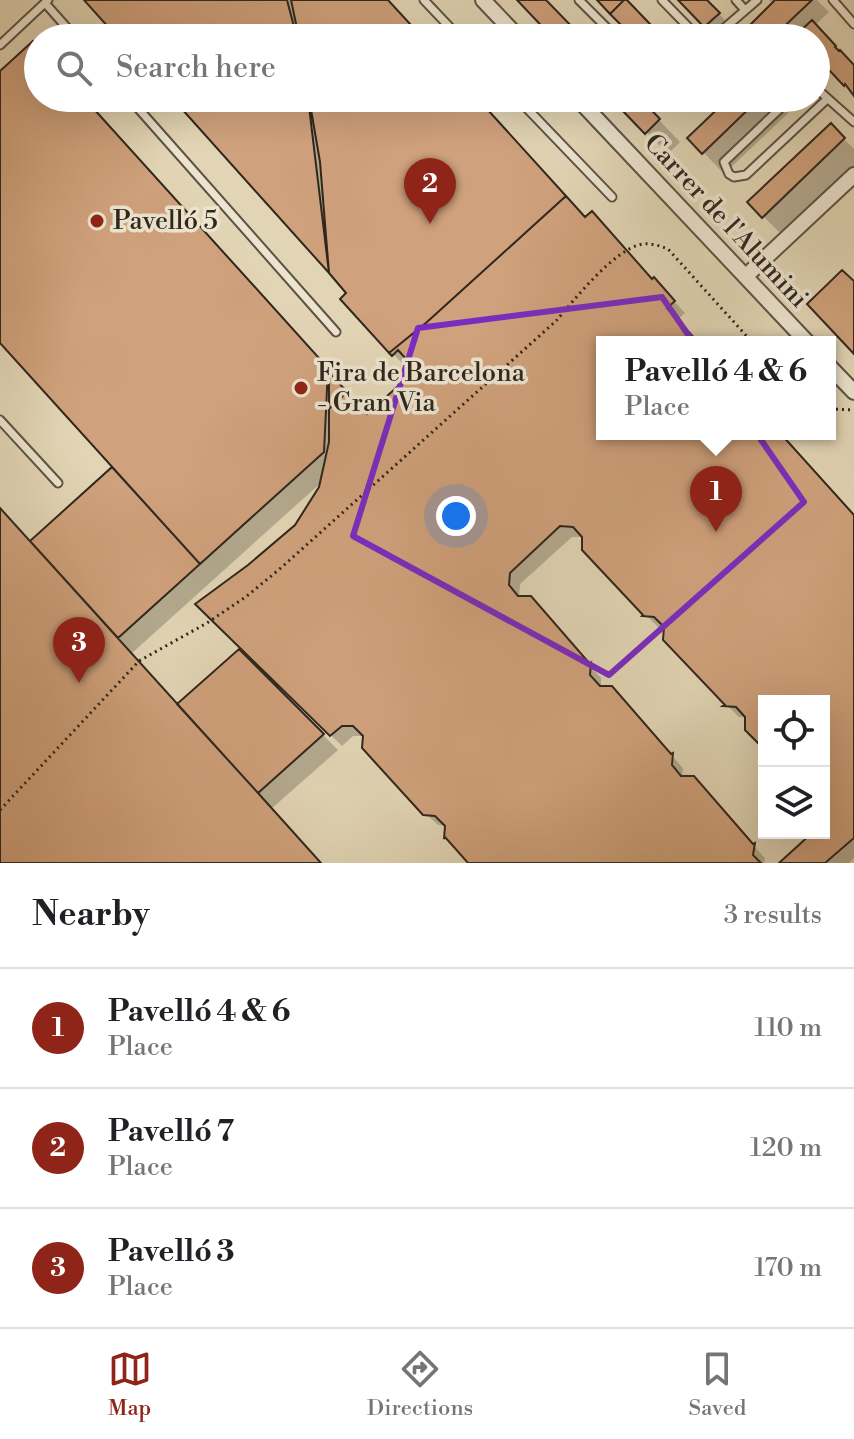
<!DOCTYPE html>
<meta charset="utf-8">
<style>
:root{--surface:#fff;--page:#f6f6f6;--text:#202124;--muted:#757577;--line:#e0e0e0;--accent:#8f2418}
body{margin:0;font-family:"Libre Bodoni",serif;background:var(--page);color:var(--text)}
.controls{position:absolute;right:24px;bottom:24px;display:grid;overflow:hidden;border-radius:0px;box-shadow:0 8px 32px #0002}
.controls button{width:72px;height:72px;display:grid;place-items:center;padding:0;border:0;border-bottom:2px solid var(--line);background:var(--surface);color:var(--text);font:40px sans-serif}
.you{position:absolute;left:456px;top:516px;width:28px;height:28px;margin:-20px;border:6px solid #fff;border-radius:50%;background:#1a73e8;box-shadow:0 0 0 12px #1a73e833}
.badge{display:grid;place-items:center;width:52px;height:52px;border-radius:50%;background:var(--accent);color:#fff;font-size:26px;font-weight:700}
.pin{position:absolute;translate:-50% -66px;filter:drop-shadow(0 2px 4px #0008)}
.pin::after{content:'';position:absolute;top:42px;width:28px;height:24px;background:inherit;clip-path:polygon(0 0,100% 0,50% 100%)}
.popup{position:absolute;left:596px;top:336px;width:240px;height:104px;box-sizing:border-box;display:grid;place-content:center;border-radius:0px;background:var(--surface);filter:drop-shadow(0 2px 6px #0005);font-size:26px;white-space:nowrap;color:var(--muted)}
.popup b{font-size:30px;color:var(--text)}
.popup::after{content:'';position:absolute;left:50%;top:100%;margin-left:-16px;border:16px solid transparent;border-top-color:var(--surface)}
.list{margin:0;padding:0;list-style:none}
h2{display:flex;justify-content:space-between;align-items:center;height:104px;margin:0;padding:0 32px;font-size:34px}
h2 small{font-size:26px;font-weight:400;color:var(--muted)}
.list li{display:grid;grid-template-columns:52px 1fr auto;gap:24px;align-items:center;box-sizing:border-box;height:120px;padding:0 32px;border-top:2px solid var(--line)}
.list b{display:block;font-size:30px;white-space:nowrap}
.list p{margin:0;font-size:26px;white-space:nowrap;color:var(--muted)}
.list em{font-size:26px;font-style:normal;color:var(--muted)}
.icon{flex:none;width:44px;height:44px;fill:none;stroke:currentColor;stroke-width:2;stroke-linecap:round;stroke-linejoin:round}
.map{position:relative;flex:none;width:854px;height:863px;overflow:hidden}
.search{position:absolute;background:var(--surface);box-shadow:0 8px 32px #0002;left:24px;right:24px;top:24px;height:88px;display:flex;align-items:center;gap:20px;box-sizing:border-box;padding:0 28px;border-radius:44px;color:var(--muted);font-size:30px}
.sheet{height:464px;background:var(--surface)}
nav{display:flex;justify-content:space-around;align-items:center;box-sizing:border-box;height:112px;border-top:2px solid var(--line);background:var(--surface);font-size:22px;color:var(--muted)}
nav a{display:grid;justify-items:center;gap:4px}
nav .on{color:var(--accent)}
.map>svg:first-child{display:block}
.shadow{fill:#0003}
.building{fill:#cfa17c;stroke:#2f261d;stroke-width:2}
.lines{fill:none;stroke-linecap:round;stroke-linejoin:round}
.lane-casing{stroke:#5c5243;stroke-width:11}
.street-casing{stroke:#5c5243;stroke-width:18}
.path{stroke:#2f261d;stroke-width:3;stroke-dasharray:2 4;stroke-linecap:butt}
.lane{stroke:#ece4cf;stroke-width:7}
.street{stroke:#ece4cf;stroke-width:14}
.marked{fill:none;stroke:#7b2cbf;stroke-width:6;stroke-linejoin:round}
.poi-dot{fill:#8f2418;stroke:#ece4cf;stroke-width:3}
.labels{text-anchor:middle;dominant-baseline:central;stroke-width:7;stroke-linejoin:round;paint-order:stroke}
.poi-label{font-size:26px;fill:#2f261d;stroke:#ece4cf;text-anchor:start}
.street-label{font-size:26px;fill:#2f261d;stroke:#ece4cf}
</style>
<div class="map">
<svg width="854" height="863" viewBox="0 0 854 863">
<rect width="100%" height="100%" fill="#e2d5b5"/>
<filter id="stains"><feTurbulence type="fractalNoise" baseFrequency=".0025" numOctaves="4"/><feColorMatrix values="0 0 0 0 .2 0 0 0 0 .09 0 0 0 0 .02 0 0 0 .5 -.17"/></filter>
<radialGradient id="worn" r=".72"><stop offset=".6" stop-color="#630" stop-opacity="0"/><stop offset="1" stop-color="#630" stop-opacity=".3"/></radialGradient>
<path class="shadow" d="M87,0h300l35,38h-301z
M681,0h25l34,36 34,-32 -5,-4h48l12,12 -15,14 40,40v27l-38,-40v-15h-98z
M38,50v48h45l259,287v3l26,28 51,-46 -8,-8 -6,4 -14,-14 -42,-59 -174,-195h301l110,121 79,72 20,22 -8,7 19,22h-94v92h177l75,82v342l-5,5h-67l33,-30h9v-8l4,-4 1,-14h-5v-106h-60v45l-17,-29h-8l-12,-12 -61,-78h-8l-12,-12 -62,-78h-12l-52,47 -1,14 21,12 61,68v10l20,12 62,68 -1,10 21,12 62,68 -1,5h-293l-24,-37 -9,-1 -12,-11 -61,-78h-12l-11,10 -144,-142 51,-38 47,-40 28,-46 -193,174 47,52 61,-55 99,99 -67,59 49,54h-320v-353l30,33 85,-76 -115,-127v-267z
M613,98h25l42,44 -12,12z
M732,98h72l-80,76 -34,-36z
M831,126l23,23v22l-69,67 -22,-22z"/>
<path class="building" d="M84,0h203l10,38h-179z
M291,0h97l35,38h-124z
M517,0h29l37,38h-30z
M597,0h27l-14,14z
M624,0h3l23,24 -2,2 3,3 2,-2 10,11h-29l-24,-24z
M678,0h29l13,13 -16,14z
M775,0h37l-40,38h-37l10,-10 1,1z
M812,20l24,26 -1,1 4,4 1,-1 14,15v31l-9,-12 -1,2 -28,-30v-18h-17l-3,-3z
M33,41l5,6v51h46l244,270 -4,84 -124,112 -200,-221v-272z
M172,98h136l21,175z
M309,98h168l89,98 -139,126 -38,31 -49,-54 6,-6 -17,-20 -9,-111z
M610,98h30l20,21 -15,15 -25,-26 1,-2 -3,-3 -2,1z
M729,98h31l-58,56 -15,-16z
M831,123l14,15 -83,80 -15,-16z
M566,196l19,21 7,-6 60,68 2,-2 21,24 -8,7 31,34h-96v92h179l73,81v323l-29,25h-46l33,-30h12l3,-25 -3,-3v-104h-60v48l-19,-19v-13l-9,-10 -13,-1 2,-1 -62,-65 1,-13 -10,-10 -12,-1 1,-1 -61,-65v-13l-9,-10 -13,-1 -50,47 -1,12 9,11h13l59,68 1,-1 -1,12 10,11h12l59,68 2,-1 -1,12 9,11h13l59,68 2,-1 -2,12 8,8h-293l-23,-26 -1,2 1,-13 -10,-10 -12,-1 -61,-67 1,-12 -10,-10h-11l-12,10 -135,-132 53,-39 47,-40 24,-38 10,-45v-33l18,-17 20,22 49,-44 -18,-20 -6,6 -3,-3 38,-31z
M842,270l12,11v73l-47,-50z
M329,372l18,20 -18,17z
M112,467l88,97 -82,74 -88,-97z
M0,508l258,285 63,70h-321z
M239,649l85,85 -66,59 -81,-89z"/>
<g class="lines">
<defs>
<path id="lane" d="M424,0l36,38
M579,0l38,38
M662,0l37,38
M736,0l9,10
M833,0l21,24
M45,3l31,35
M713,38l44,-38
M0,45l48,-45
M816,88l38,34
M129,98l207,234
M517,98l95,99
M676,98l8,6 7,-6
M791,98l-67,64 5,12 5,3 12,-2 81,-76
M0,420l58,63"/>
<path id="street" d="M483,0l36,38
M577,98l230,244
M746,276l108,-101
M830,367l24,25"/>
</defs>
<use href="#lane" class="lane-casing"/>
<use href="#street" class="street-casing"/>
<path class="path" d="M830,409l24,1
M0,810l139,-149 68,-38 40,-27 35,-29 274,-246c18,-21 59,-73 87,-77 9,-1 17,2 25,5l84,93"/>
<use href="#lane" class="lane"/>
<use href="#street" class="street"/>
</g>
<path class="marked" d="M662,297l142,205 -195,173 -256,-139 65,-208z"/>
<g class="poi-dot">
<circle cx="97" cy="221" r="8"/>
<circle cx="301" cy="388" r="8"/>
</g>
<g class="labels">
<g class="poi-label">
<text x="113" y="221">Pavelló 5</text>
<text x="317" y="373">Fira de Barcelona<tspan x="317" dy="30">- Gran Via</tspan></text>
</g>
<g class="street-label">
<text transform="translate(726 221) rotate(47)">Carrer de l'Alumini</text>
</g>
</g>
<rect width="100%" height="100%" filter="url(#stains)"/>
<rect width="100%" height="100%" fill="url(#worn)"/>
</svg>
<div class="controls">
<button><svg class="icon" aria-label="locate" viewBox="0 0 24 24"><circle cx="12" cy="12" r="6"/><path d="M12 2v4M12 18v4M2 12h4M18 12h4"/></svg></button>
<button><svg class="icon" aria-label="layers" viewBox="0 0 24 24"><path d="M12 4l9 5-9 5-9-5zM3 14l9 5 9-5"/></svg></button>
</div>
<div class="you"></div>
<div class="pin badge" style="left:716px;top:532px">1</div>
<div class="popup"><b>Pavelló 4 &amp; 6</b>Place</div>
<div class="pin badge" style="left:430px;top:224px">2</div>
<div class="pin badge" style="left:79px;top:683px">3</div>
<div class="search"><svg class="icon" aria-label="search" viewBox="0 0 24 24"><circle cx="10" cy="10" r="6"/><path d="M15 15l6 6"/></svg>Search here</div>
</div>
<section class="sheet">
<h2>Nearby<small>3 results</small></h2>
<ul class="list">
<li><span class="badge">1</span><div><b>Pavelló 4 &amp; 6</b><p>Place</p></div><em>110 m</em></li>
<li><span class="badge">2</span><div><b>Pavelló 7</b><p>Place</p></div><em>120 m</em></li>
<li><span class="badge">3</span><div><b>Pavelló 3</b><p>Place</p></div><em>170 m</em></li>
</ul>
</section>
<nav>
<a class="on"><svg class="icon" aria-label="map" viewBox="0 0 24 24"><path d="M3 6l6-2 6 2 6-2v14l-6 2-6-2-6 2zM9 4v14M15 6v14"/></svg>Map</a>
<a><svg class="icon" aria-label="directions" viewBox="0 0 24 24"><path d="M12 3l9 9-9 9-9-9zM9 14v-3h6M13 9l2 2-2 2"/></svg>Directions</a>
<a><svg class="icon" aria-label="saved" viewBox="0 0 24 24"><path d="M7 4h10v16l-5-4-5 4z"/></svg>Saved</a>
</nav>
